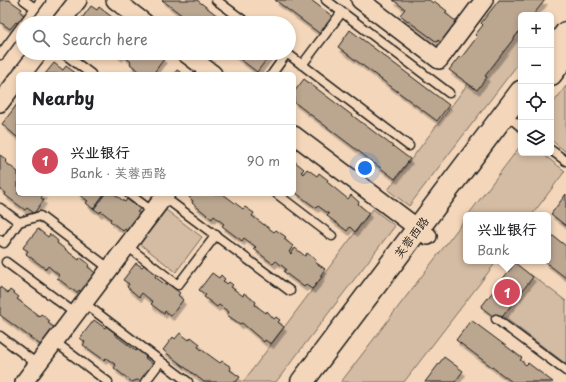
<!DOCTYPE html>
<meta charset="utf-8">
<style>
:root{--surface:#fff;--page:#f2f2f2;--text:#202124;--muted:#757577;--line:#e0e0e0;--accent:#d1495b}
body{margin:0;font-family:"Playpen Sans","LXGW WenKai TC",sans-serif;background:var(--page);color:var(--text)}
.controls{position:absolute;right:12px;top:12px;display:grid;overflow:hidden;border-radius:6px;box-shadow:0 2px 6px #0003}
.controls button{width:36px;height:36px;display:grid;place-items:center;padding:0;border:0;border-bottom:1px solid var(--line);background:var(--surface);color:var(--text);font:20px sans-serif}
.you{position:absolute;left:365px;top:168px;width:14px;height:14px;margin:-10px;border:3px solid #fff;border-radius:50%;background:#1a73e8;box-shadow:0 0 0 6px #1a73e833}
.badge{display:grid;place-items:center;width:26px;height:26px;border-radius:50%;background:var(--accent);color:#fff;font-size:13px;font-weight:700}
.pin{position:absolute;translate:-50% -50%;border:2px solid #fff;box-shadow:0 1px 4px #0006}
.popup{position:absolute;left:463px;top:212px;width:88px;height:52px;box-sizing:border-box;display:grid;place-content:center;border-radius:6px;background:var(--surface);filter:drop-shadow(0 1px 3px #0005);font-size:13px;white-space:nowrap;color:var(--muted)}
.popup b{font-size:15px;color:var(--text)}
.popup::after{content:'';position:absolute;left:50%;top:100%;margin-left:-8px;border:8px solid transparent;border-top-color:var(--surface)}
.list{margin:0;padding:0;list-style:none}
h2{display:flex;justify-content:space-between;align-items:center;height:52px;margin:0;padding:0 16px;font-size:17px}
h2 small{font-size:13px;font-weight:400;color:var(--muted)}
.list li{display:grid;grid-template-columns:26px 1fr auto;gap:12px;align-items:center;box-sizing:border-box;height:72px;padding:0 16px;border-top:1px solid var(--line)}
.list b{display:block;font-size:15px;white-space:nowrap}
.list p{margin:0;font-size:13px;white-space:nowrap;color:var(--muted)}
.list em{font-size:13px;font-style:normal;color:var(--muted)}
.icon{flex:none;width:22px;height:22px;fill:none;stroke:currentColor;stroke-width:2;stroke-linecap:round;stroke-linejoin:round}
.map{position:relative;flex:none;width:566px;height:382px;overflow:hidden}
.search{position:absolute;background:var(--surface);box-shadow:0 2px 6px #0003;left:16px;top:16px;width:280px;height:44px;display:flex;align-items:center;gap:10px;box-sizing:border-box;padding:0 14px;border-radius:22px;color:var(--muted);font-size:15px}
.panel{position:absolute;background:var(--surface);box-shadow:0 2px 6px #0003;left:16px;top:72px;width:280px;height:124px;border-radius:6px}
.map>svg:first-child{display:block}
.green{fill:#d4bba3;stroke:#786c60}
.building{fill:#bba690;stroke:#1c1c1c;filter:url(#shadow)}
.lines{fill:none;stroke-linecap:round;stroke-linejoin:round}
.lane-casing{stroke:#1c1c1c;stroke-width:11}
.street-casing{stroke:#1c1c1c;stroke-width:20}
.secondary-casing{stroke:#1c1c1c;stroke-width:25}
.lane{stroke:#f4d7ba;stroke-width:8}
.street{stroke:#f4d7ba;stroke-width:17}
.secondary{stroke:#f4d7ba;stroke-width:22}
.labels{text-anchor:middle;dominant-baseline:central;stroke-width:3.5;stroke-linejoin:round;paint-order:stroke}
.street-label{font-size:12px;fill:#1c1c1c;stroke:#f4d7ba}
</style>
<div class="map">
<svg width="566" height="382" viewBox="0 0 566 382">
<defs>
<filter id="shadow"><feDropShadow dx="2.5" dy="4.5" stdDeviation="0" flood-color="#0004"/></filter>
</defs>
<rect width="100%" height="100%" fill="#f4d7ba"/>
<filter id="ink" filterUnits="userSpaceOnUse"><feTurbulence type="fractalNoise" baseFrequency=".025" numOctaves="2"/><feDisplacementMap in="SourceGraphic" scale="8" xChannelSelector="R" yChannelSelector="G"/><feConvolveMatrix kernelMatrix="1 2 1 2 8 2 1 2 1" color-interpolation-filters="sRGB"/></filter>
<g filter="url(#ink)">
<path class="green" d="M531,0l-10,15 -4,17 4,3v25l-112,146 -21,-16z
M566,86v66l-15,-12v-34z
M521,145v8h20l24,18 -33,44h-64z
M373,209l22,17 -119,156h-33z
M166,210l36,27 -26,35 -36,-28z
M466,218v43h31l-93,121h-63z
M530,274l36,27v63l-66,-50z"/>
<path class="building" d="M0,0h9l13,9 -2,3 5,4 -6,8 -3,-2 -6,7 -10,-7z
M162,0h35l30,23h-35z
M275,0h36l25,19 -13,17z
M393,0h36l4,3 1,-2 13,10 -2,2 16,12 -16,21 -7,-6 -1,2 -37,-27 5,-6z
M499,0h46l-12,15h-12v14l-36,47 2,1 -10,13 -28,-20 10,-13 2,1 16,-21 -2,-2 8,-10 -2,-2z
M91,6l6,4 2,-3 13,10 -2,2 5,4h-35l-1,-1z
M350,30l99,75 -12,16 -99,-74z
M115,53h43l6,6 -11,15 -8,-2 -2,2 -13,-10 1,-2 -9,-8 -2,3z
M232,53h34l4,2 -13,17z
M54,63l9,7 3,-4 11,8h-32z
M177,70l6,4h-9z
M304,79l106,80 -15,20 -101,-77v-10z
M18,103v35l-16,-14z
M0,155l7,5 -2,2 13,10v22h26l-3,4 3,2 -10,13 -7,-5 -2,2 -20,-15 1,-2 -6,-4z
M294,161l10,8 -3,3 2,2 4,-5 10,7 2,-3 9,7 -1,2 21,17 3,-4 8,7 -1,2 11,9 -14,19 -5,-5 -3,4 -20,-15 2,-2 -11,-8 -2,2 -20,-15 1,-1 -3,-3z
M78,194h26l-11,15 -7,-6 2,-2z
M105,194h9l11,8 2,-3 13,10 -3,3 6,4 -13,17 -5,-4 -2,2 -13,-10 1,-2 -10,-8 -1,2 -6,-4z
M189,194h34l20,15 2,-2 9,6 -2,3 22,16 2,-2 10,7 -2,2 9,7 -4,6 2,2 4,-6 10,8 2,-3 9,7 -1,2 10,7 -5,7 2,1 -10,12 -6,-4 -2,2 -20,-15 2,-3 -10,-8 -3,3 -19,-15 2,-2 -12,-9 -2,3 -20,-15 2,-2 -10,-8 -2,3 -20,-16 1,-2 -5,-5z
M566,194v32l-15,-12z
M38,229l10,8 2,-3 8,7 -1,2 22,17 1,-3 9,7 -1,3 10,8 -14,19 -5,-4 -2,3 -20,-15 2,-3 -11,-9 -2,3 -20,-15 2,-3 -5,-3 1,-2z
M548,232l18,14v32l-22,-17h4z
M136,263l6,4 2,-2 12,10 -1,2 11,8 1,-2 13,10 -2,2 5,5 -12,16 -6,-5 -1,3 -13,-10 2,-2 -11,-9 -3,4 -12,-10 2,-3 -6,-4z
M515,263l18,14 -34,44 -18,-14z
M212,273l7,5 2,-3 4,4 -2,2 4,3 2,-2 4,3 -2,2 12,9 1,-3 12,9 -1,3 11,8 1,-2 7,8 2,-2 4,3 -2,2 6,5 -13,17 -6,-4 -1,2 -22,-19 -2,1 -13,-9 2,-3 -10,-7 -2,2 -13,-10 2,-2 -7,-5z
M0,287l8,6 2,-3 9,7 -2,2 22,17 2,-2 9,7 -2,2 11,8 -13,18 -46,-34z
M94,320l11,8 2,-3 9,7 -2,2 22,17 2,-2 9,6 -2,3 11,8 -12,16 -7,-2 -5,2 -18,-14 2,-3 -10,-7 -2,2 -21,-15 2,-3 -5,-4z
M471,320l51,38 -2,2 6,5 2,-2 25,19h-41l-56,-42z
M180,333l9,7 2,-3 9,7 -2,3 22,16 2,-2 9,6 -1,3 10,7 -4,5h-32l-35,-27 -6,-5 10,-13 2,2z
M444,357l19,14 -8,11h-30z"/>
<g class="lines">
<defs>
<path id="lane" d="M24,0l11,8
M216,0l31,23
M326,0l123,93
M24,23l17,-23
M63,53l28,21
M288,54l121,92
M0,55l23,-31
M302,65l40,-53
M272,74l15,-21
M515,122l6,5
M551,150l15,11
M129,194l24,18
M277,194l55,42
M164,197l126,94
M0,208l19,14 -15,21 -4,-3
M19,222l21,-6 70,53
M127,246l51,39 38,-50
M6,262l70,52
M84,303l104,79
M496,319l70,52
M0,336l37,28
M55,342l53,40
M145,382l16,-21"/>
<path id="street" d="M115,0l30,23
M360,0l79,60 45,-60
M60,23l18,-23
M185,53l28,21
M22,74l16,-21
M0,103l18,-24
M294,135l134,101
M24,382l142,-188"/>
<path id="secondary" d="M551,53l15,-20
M551,74l15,-20
M302,382l219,-290"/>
</defs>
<use href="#lane" class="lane-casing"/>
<use href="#street" class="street-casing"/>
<use href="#secondary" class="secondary-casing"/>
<use href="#lane" class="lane"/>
<use href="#street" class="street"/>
<use href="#secondary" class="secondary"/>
</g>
</g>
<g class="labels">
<g class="street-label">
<text transform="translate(411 237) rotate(-53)">芙蓉西路</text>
</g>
</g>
</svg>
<div class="controls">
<button>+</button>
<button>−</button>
<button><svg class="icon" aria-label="locate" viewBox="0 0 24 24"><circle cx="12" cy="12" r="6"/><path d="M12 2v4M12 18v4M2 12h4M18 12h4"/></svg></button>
<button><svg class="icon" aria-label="layers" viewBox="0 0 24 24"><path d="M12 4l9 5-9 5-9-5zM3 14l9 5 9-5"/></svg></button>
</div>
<div class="you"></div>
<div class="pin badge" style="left:507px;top:292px">1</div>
<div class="popup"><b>兴业银行</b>Bank</div>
<div class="search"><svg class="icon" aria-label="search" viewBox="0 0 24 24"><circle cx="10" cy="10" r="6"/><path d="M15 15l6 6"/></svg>Search here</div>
<section class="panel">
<h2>Nearby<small></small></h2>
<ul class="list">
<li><span class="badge">1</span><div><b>兴业银行</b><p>Bank · 芙蓉西路</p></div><em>90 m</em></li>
</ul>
</section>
</div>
